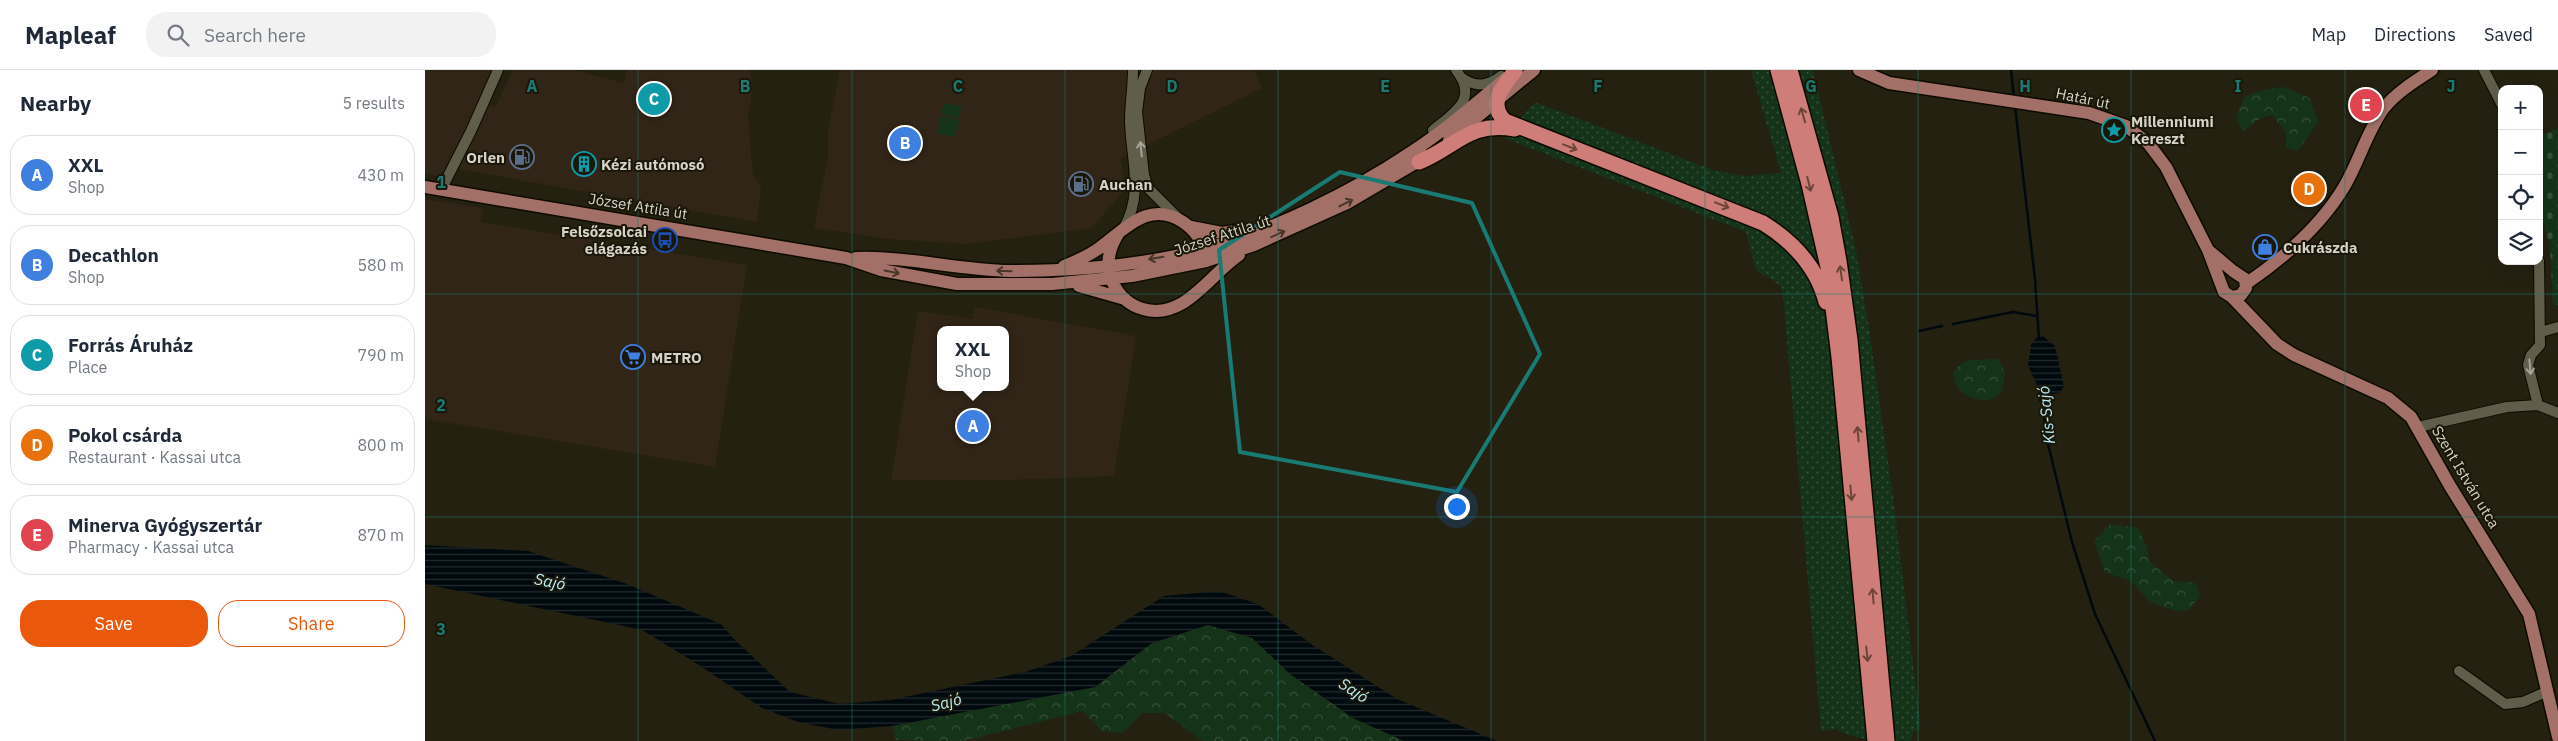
<!DOCTYPE html>
<meta charset="utf-8">
<style>
:root{--surface:#fff;--page:#f2f2f3;--text:#1f2937;--muted:#747a83;--line:#e0e1e3;--accent:#ea580c}
body{margin:0;font-family:"IBM Plex Sans",sans-serif;background:var(--page);color:var(--text)}
.controls{position:absolute;right:15px;top:15px;display:grid;overflow:hidden;border-radius:10px;box-shadow:0 5px 20px #0002}
.controls button{width:45px;height:45px;display:grid;place-items:center;padding:0;border:0;border-bottom:1px solid var(--line);background:var(--surface);color:var(--text);font:25px sans-serif}
.you{position:absolute;left:1031px;top:436px;width:18px;height:18px;margin:-12px;border:4px solid #fff;border-radius:50%;background:#1a73e8;box-shadow:0 0 0 8px #1a73e833}
.badge{display:grid;place-items:center;width:32px;height:32px;border-radius:50%;background:var(--accent);color:#fff;font-size:16px;font-weight:700}
.pin{position:absolute;translate:-50% -50%;border:2px solid #fff;box-shadow:0 1px 5px #0006}
.popup{position:absolute;left:512px;top:256px;width:72px;height:65px;box-sizing:border-box;display:grid;place-content:center;border-radius:10px;background:var(--surface);filter:drop-shadow(0 1px 4px #0005);font-size:16px;white-space:nowrap;color:var(--muted)}
.popup b{font-size:19px;color:var(--text)}
.popup::after{content:'';position:absolute;left:50%;top:100%;margin-left:-10px;border:10px solid transparent;border-top-color:var(--surface)}
.list{margin:0;padding:0;list-style:none}
h2{display:flex;justify-content:space-between;align-items:center;height:65px;margin:0;padding:0 20px;font-size:21px}
h2 small{font-size:16px;font-weight:400;color:var(--muted)}
.list li{display:grid;grid-template-columns:32px 1fr auto;gap:15px;align-items:center;box-sizing:border-box;height:80px;margin:0 10px 10px;padding:0 10px;border:1px solid var(--line);border-radius:20px}
.list b{display:block;font-size:19px;white-space:nowrap}
.list p{margin:0;font-size:16px;white-space:nowrap;color:var(--muted)}
.list em{font-size:16px;font-style:normal;color:var(--muted)}
.actions{display:flex;gap:10px;padding:15px 20px}
.actions a{flex:1;padding:11px 0;border:1px solid var(--accent);border-radius:20px;text-align:center;font-size:18px;color:var(--accent)}
.actions .main{background:var(--accent);color:#fff}
.icon{flex:none;width:28px;height:28px;fill:none;stroke:currentColor;stroke-width:2;stroke-linecap:round;stroke-linejoin:round}
.map{position:relative;flex:none;width:2133px;height:671px;overflow:hidden}
header{display:flex;align-items:center;gap:30px;box-sizing:border-box;height:70px;padding:0 25px;background:var(--surface);border-bottom:1px solid var(--line)}
header strong{font-size:24px}
nav{display:flex;gap:28px;margin-inline-start:auto;font-size:18px}
.search{width:350px;height:45px;background:var(--page);display:flex;align-items:center;gap:12px;box-sizing:border-box;padding:0 18px;border-radius:20px;color:var(--muted);font-size:19px}
main{display:flex}
aside{flex:1;background:var(--surface)}
.map>svg:first-child{display:block}
.commercial{fill:#312517;fill-rule:evenodd}
.grass{fill:url(#grass-dots)}
.forest{fill:url(#forest-crowns)}
.cemetery{fill:url(#cemetery-stones)}
.pitch{fill:#153319}
.water{fill:url(#water-rules)}
.lines{fill:none;stroke-linecap:round;stroke-linejoin:round}
.stream{stroke:#00090d;stroke-width:2.5}
.minor-casing{stroke:#0d0a01;stroke-width:12}
.major-casing{stroke:#0d0a01;stroke-width:15}
.highway-casing{stroke:#0d0a01;stroke-width:18}
.minor{stroke:#615d4b;stroke-width:10}
.major{stroke:#a27066;stroke-width:12}
.highway{stroke:#ce7d78;stroke-width:15}
.oneway{stroke:#6c453a}
.oneway2{stroke:#a7a497}
.oneway3{stroke:#4a3629}
.marked{fill:none;stroke:#197b73;stroke-width:4;stroke-linejoin:round}
.grid{fill:none;stroke:#197b73;stroke-width:1;stroke-opacity:0.55}
.labels{text-anchor:middle;dominant-baseline:central;stroke-width:4;stroke-linejoin:round;paint-order:stroke}
.street-label{font-size:15px;fill:#d5d3c9;stroke:#1b1708}
.poi-label{font-size:15px;font-weight:bold;fill:#d5d3c9;stroke:#1b1708;text-anchor:start}
.water-label{font-size:16px;font-style:italic;fill:#b5ecfb;stroke:#1b1708}
.grid-label{font-size:16px;text-anchor:middle;font-weight:bold;fill:#197b73;stroke:#1b1708;stroke-width:4;stroke-linejoin:round;paint-order:stroke}
</style>
<header>
<strong>Mapleaf</strong>
<div class="search"><svg class="icon" aria-label="search" viewBox="0 0 24 24"><circle cx="10" cy="10" r="6"/><path d="M15 15l6 6"/></svg>Search here</div>
<nav><a>Map</a><a>Directions</a><a>Saved</a></nav>
</header>
<main>
<aside>
<h2>Nearby<small>5 results</small></h2>
<ul class="list">
<li><span class="badge" style="background:#3f7fe0">A</span><div><b>XXL</b><p>Shop</p></div><em>430 m</em></li>
<li><span class="badge" style="background:#3f7fe0">B</span><div><b>Decathlon</b><p>Shop</p></div><em>580 m</em></li>
<li><span class="badge" style="background:#0f9aa8">C</span><div><b>Forrás Áruház</b><p>Place</p></div><em>790 m</em></li>
<li><span class="badge" style="background:#e8710a">D</span><div><b>Pokol csárda</b><p>Restaurant · Kassai utca</p></div><em>800 m</em></li>
<li><span class="badge" style="background:#e0444e">E</span><div><b>Minerva Gyógyszertár</b><p>Pharmacy · Kassai utca</p></div><em>870 m</em></li>
</ul>
<div class="actions"><a class="main">Save</a><a>Share</a></div>
</aside>
<div class="map">
<svg width="2133" height="671" viewBox="0 0 2133 671">
<defs>
<pattern id="grass-dots" width="8" height="8" patternUnits="userSpaceOnUse" patternTransform="scale(1.25)"><rect width="8" height="8" fill="#153319"/><path d="M2 2h.1M6 6h.1" fill="none" stroke="#365039" stroke-width="1.8" stroke-linecap="round"/></pattern>
<pattern id="forest-crowns" width="20" height="18" patternUnits="userSpaceOnUse" patternTransform="scale(1.25)"><rect width="20" height="18" fill="#153319"/><path d="M2 6a3 3 0 1 1 6 0M12 15a3 3 0 1 1 6 0" fill="none" stroke="#365039"/></pattern>
<pattern id="cemetery-stones" width="16" height="16" patternUnits="userSpaceOnUse" patternTransform="scale(1.25)"><rect width="16" height="16" fill="#153319"/><path d="M2 7V4a2 2 0 0 1 4 0v3zM10 15v-3a2 2 0 0 1 4 0v3z" fill="#365039"/></pattern>
<pattern id="water-rules" width="6" height="5" patternUnits="userSpaceOnUse" patternTransform="scale(1.25)"><rect width="6" height="5" fill="#00090d"/><path d="M0 2.5h6" fill="none" stroke="#242c2f"/></pattern>
</defs>
<rect width="100%" height="100%" fill="#242111"/>
<path class="commercial" d="M0,0h67l-14,31 18,6 16,-37h62l50,13 3,-13h123l3,16 -5,30 5,59 8,11 -4,36 -311,-55 -4,10 -17,-4z
M415,0h414l8,18 -141,70 4,32 -33,38 -125,16 -79,-5 -74,-11 14,-72v-26z
M0,129l58,9 -2,14 266,43 -32,202 -290,-48z
M550,237l161,29 -22,140 -103,4h-120l27,-169 55,8zM516,260h64v57h-64z"/>
<path class="grass" d="M1326,0h62l44,185 13,80 24,169 27,226 -7,1 -4,10c-25,0 -56,0 -74,-12l-15,2 -38,-436 -2,-9 -25,-16 -10,-38 -242,-94 31,-36 178,68 31,6 37,-3z"/>
<path class="forest" d="M1860,17l25,11 8,24 -20,29 -12,-4v-15l-14,-17 -11,3 -18,13 -7,-13 9,-22 21,-7z
M1573,289l7,13 -3,19c-3,3 -8,8 -13,9 -19,5 -52,-22 -26,-37 8,-5 25,-3 35,-4z
M1685,454l28,4 9,19 3,15 23,19 23,2 4,13 -11,14 -12,1 -26,-8 -20,-22 -26,-9 -11,-31z
M783,555l44,13 38,36 63,44 51,23h-202l-37,-28h-22l-21,20 -20,-2 -20,-20 -119,30 -67,-1 -4,-14 203,-39 57,-44z"/>
<path class="cemetery" d="M2133,58v177l-5,1 -3,-59 -11,-43v-68z"/>
<path class="pitch" d="M519,33l18,3 -3,12 -18,-4z
M516,46l18,4 -4,17 -18,-4z"/>
<path class="water" d="M1618,266l12,10 9,41 -5,6 -12,3 -2,6 -6,-1 -3,-19 -8,-16 3,-21 5,-7z
M0,475l103,6 99,33 94,40 12,14 57,54 50,12 50,-4 135,-28 46,-16 93,-60 55,-5 39,13 53,40 86,55 100,42h-93l-51,-23 -63,-44 -38,-36 -44,-13 -56,18 -57,44 -203,39 -54,4 -40,-8 -36,-14 -63,-43 -57,-35 -217,-46z"/>
<g class="lines">
<path class="stream" d="M1586,0l3,28
M1590,36l20,173 4,61
M1528,254l60,-12 24,4
M1494,261l23,-5
M1617,330l5,40 25,102 23,72 60,127"/>
<defs>
<path id="minor" d="M722,0l-7,18 -3,24 7,63 4,13 30,30
M2059,0l18,35
M1037,8c14,10 26,8 39,-2
M1008,60c22,-18 46,-31 23,-60
M16,120l30,-59 27,-61
M699,158c20,-37 7,-68 6,-107 0,-17 3,-34 3,-51
M2116,262l17,-5
M2113,335l-10,-40 3,-10 9,-10 -1,-84
M1993,357l89,-20 31,-2 20,8
M2034,601l46,33 18,-2 25,-11"/>
<path id="major" d="M1434,0l30,13 200,30 37,13 22,17 18,24 42,83 16,42 8,5 9,-2 5,-7 -1,-9 -12,-8 -25,-21
M1024,70l85,-70
M0,117l421,71 35,12 76,14h95l80,-8 74,-15 48,-16 93,-42 80,-47
M766,157l31,6 20,-3
M693,164c-10,16 -13,34 -4,51 6,12 17,21 29,24 41,12 66,-34 96,-54
M431,188c50,-2 102,12 154,13 62,0 135,-6 195,-22 67,-18 147,-57 205,-96 34,-22 65,-49 95,-74
M639,196c13,-5 27,-11 38,-20 24,-18 48,-46 81,-24 13,9 19,18 22,34
M1822,213c38,-26 73,-56 97,-96 15,-25 23,-56 40,-79 13,-16 31,-27 48,-38
M654,216l46,13
M1807,227l45,47 17,11 94,43 23,19 39,69 79,128 29,123"/>
<path id="highway" d="M1353,0l31,114 19,83 11,90 36,384
M1365,0l41,147 8,44 11,79 37,401
M1090,1c-12,15 -28,33 -10,50l258,102c29,18 54,44 63,79
M994,92c39,-16 49,-41 96,-33"/>
</defs>
<use href="#minor" class="minor-casing"/>
<use href="#major" class="major-casing"/>
<use href="#highway" class="highway-casing"/>
<use href="#minor" class="minor"/>
<use href="#major" class="major"/>
<use href="#highway" class="highway"/>
</g>
<defs><path id="oneway-shaft" d="M-6 0H5M1.5-3L5.5 0L1.5 3" fill="none" stroke-width="1.6" stroke-linecap="round" stroke-linejoin="round" transform="scale(1.25)"/></defs>
<g class="oneway">
<use href="#oneway-shaft" transform="translate(1378 45) rotate(-106)"/>
<use href="#oneway-shaft" transform="translate(1145 77) rotate(21)"/>
<use href="#oneway-shaft" transform="translate(1384 114) rotate(76)"/>
<use href="#oneway-shaft" transform="translate(1297 135) rotate(21)"/>
<use href="#oneway-shaft" transform="translate(1416 203) rotate(-98)"/>
<use href="#oneway-shaft" transform="translate(1433 364) rotate(-95)"/>
<use href="#oneway-shaft" transform="translate(1426 423) rotate(85)"/>
<use href="#oneway-shaft" transform="translate(1448 526) rotate(-95)"/>
<use href="#oneway-shaft" transform="translate(1442 584) rotate(84)"/>
</g>
<g class="oneway2">
<use href="#oneway-shaft" transform="translate(716 79) rotate(-96)"/>
<use href="#oneway-shaft" transform="translate(2105 297) rotate(85)"/>
</g>
<g class="oneway3">
<use href="#oneway-shaft" transform="translate(921 133) rotate(-27)"/>
<use href="#oneway-shaft" transform="translate(853 164) rotate(-24)"/>
<use href="#oneway-shaft" transform="translate(731 188) rotate(171)"/>
<use href="#oneway-shaft" transform="translate(579 201) rotate(-178)"/>
<use href="#oneway-shaft" transform="translate(467 202) rotate(11)"/>
</g>
<path class="marked" d="M915,102l132,31 68,151 -83,138 -217,-40 -21,-202z"/>
<path class="grid" d="M213,0v671M427,0v671M640,0v671M853,0v671M1066,0v671M1280,0v671M1493,0v671M1706,0v671M1920,0v671M0,224h2133M0,447h2133"/>
<defs>
<symbol id="sight-ring" viewBox="-11 -11 22 22"><circle r="9.5" fill="#1b1708" stroke="#0f9aa8" stroke-width="1.5"/><path d="M0-6L1.8-2.2L6-1.7L2.9 1.2L3.7 5.4L0 3.3L-3.7 5.4L-2.9 1.2L-6-1.7L-1.8-2.2Z" fill="#0f9aa8"/></symbol>
<symbol id="fuel-ring" viewBox="-11 -11 22 22"><circle r="9.5" fill="#1b1708" stroke="#5c6f8a" stroke-width="1.5"/><path d="M-5.5-6h7V0h2V4h1.3V-2.5L3-4.5l.8-.8L6-3V5H2.5V1h-1V6h-7ZM-4.2-4.7v3.2H.2V-4.7Z" fill="#5c6f8a"/></symbol>
<symbol id="building-ring" viewBox="-11 -11 22 22"><circle r="9.5" fill="#1b1708" stroke="#0f9aa8" stroke-width="1.5"/><path d="M-4-6H4V6H1V3H-1V6H-4ZM-2.5-4.3h1.7v1.8h-1.7ZM.8-4.3h1.7v1.8H.8ZM-2.5-1h1.7V.8h-1.7ZM.8-1h1.7V.8H.8Z" fill="#0f9aa8"/></symbol>
<symbol id="bus-ring" viewBox="-11 -11 22 22"><circle r="9.5" fill="#1b1708" stroke="#1a4fb4" stroke-width="1.5"/><path d="M-5-6H5V4H4V6H2V4H-2V6H-4V4H-5ZM-3.5-4V0h7V-4ZM-3.5 1.2v1.5H-2V1.2ZM2 1.2v1.5H3.5V1.2Z" fill="#1a4fb4"/></symbol>
<symbol id="shop-ring" viewBox="-11 -11 22 22"><circle r="9.5" fill="#1b1708" stroke="#3f7fe0" stroke-width="1.5"/><path d="M-5-2.5h2.3a2.7 3.5 0 0 1 5.4 0H5L5.5 6h-11ZM-1.5-2.5h3a1.5 2.3 0 0 0-3 0Z" fill="#3f7fe0"/></symbol>
<symbol id="supermarket-ring" viewBox="-11 -11 22 22"><circle r="9.5" fill="#1b1708" stroke="#3f7fe0" stroke-width="1.5"/><path d="M-6-5.5h2.5l.6 2H6L4.5 2H-2.5L-4.4-4H-6ZM-1.5 3.2a1.3 1.3 0 1 0 .1 0ZM3 3.2a1.3 1.3 0 1 0 .1 0Z" fill="#3f7fe0"/></symbol>
</defs>
<g fill-rule="evenodd">
<use href="#sight-ring" x="1675" y="46" width="28" height="28"/>
<use href="#fuel-ring" x="83" y="73" width="28" height="28"/>
<use href="#building-ring" x="145" y="80" width="28" height="28"/>
<use href="#fuel-ring" x="642" y="100" width="28" height="28"/>
<use href="#bus-ring" x="226" y="156" width="28" height="28"/>
<use href="#shop-ring" x="1826" y="163" width="28" height="28"/>
<use href="#supermarket-ring" x="194" y="273" width="28" height="28"/>
</g>
<g class="labels">
<g class="street-label">
<text transform="translate(1658 28) rotate(12)">Határ út</text>
<text transform="translate(213 136) rotate(9)">József Attila út</text>
<text transform="translate(797 165) rotate(-18)">József Attila út</text>
<text transform="translate(2041 407) rotate(59)">Szent István utca</text>
</g>
<g class="poi-label">
<text x="1706" y="51">Millenniumi<tspan x="1706" dy="17">Kereszt</tspan></text>
<text x="80" y="87" text-anchor="end">Orlen</text>
<text x="176" y="94">Kézi autómosó</text>
<text x="674" y="114">Auchan</text>
<text x="222" y="161" text-anchor="end">Felsőzsolcai<tspan x="222" dy="17">elágazás</tspan></text>
<text x="1858" y="177">Cukrászda</text>
<text x="226" y="287">METRO</text>
</g>
<g class="water-label">
<text transform="translate(1621 345) rotate(-96)">Kis-Sajó</text>
<text transform="translate(125 511) rotate(11)">Sajó</text>
<text transform="translate(929 620) rotate(33)">Sajó</text>
<text transform="translate(521 632) rotate(-15)">Sajó</text>
</g>
</g>
<g class="grid-label">
<text x="107" y="22">A</text>
<text x="320" y="22">B</text>
<text x="533" y="22">C</text>
<text x="747" y="22">D</text>
<text x="960" y="22">E</text>
<text x="1173" y="22">F</text>
<text x="1386" y="22">G</text>
<text x="1600" y="22">H</text>
<text x="1813" y="22">I</text>
<text x="2026" y="22">J</text>
<text x="16" y="118">1</text>
<text x="16" y="341">2</text>
<text x="16" y="565">3</text>
</g>
</svg>
<div class="controls">
<button>+</button>
<button>−</button>
<button><svg class="icon" aria-label="locate" viewBox="0 0 24 24"><circle cx="12" cy="12" r="6"/><path d="M12 2v4M12 18v4M2 12h4M18 12h4"/></svg></button>
<button><svg class="icon" aria-label="layers" viewBox="0 0 24 24"><path d="M12 4l9 5-9 5-9-5zM3 14l9 5 9-5"/></svg></button>
</div>
<div class="you"></div>
<div class="pin badge" style="left:548px;top:356px;background:#3f7fe0">A</div>
<div class="popup"><b>XXL</b>Shop</div>
<div class="pin badge" style="left:480px;top:73px;background:#3f7fe0">B</div>
<div class="pin badge" style="left:229px;top:29px;background:#0f9aa8">C</div>
<div class="pin badge" style="left:1884px;top:119px;background:#e8710a">D</div>
<div class="pin badge" style="left:1941px;top:35px;background:#e0444e">E</div>
</div>
</main>
